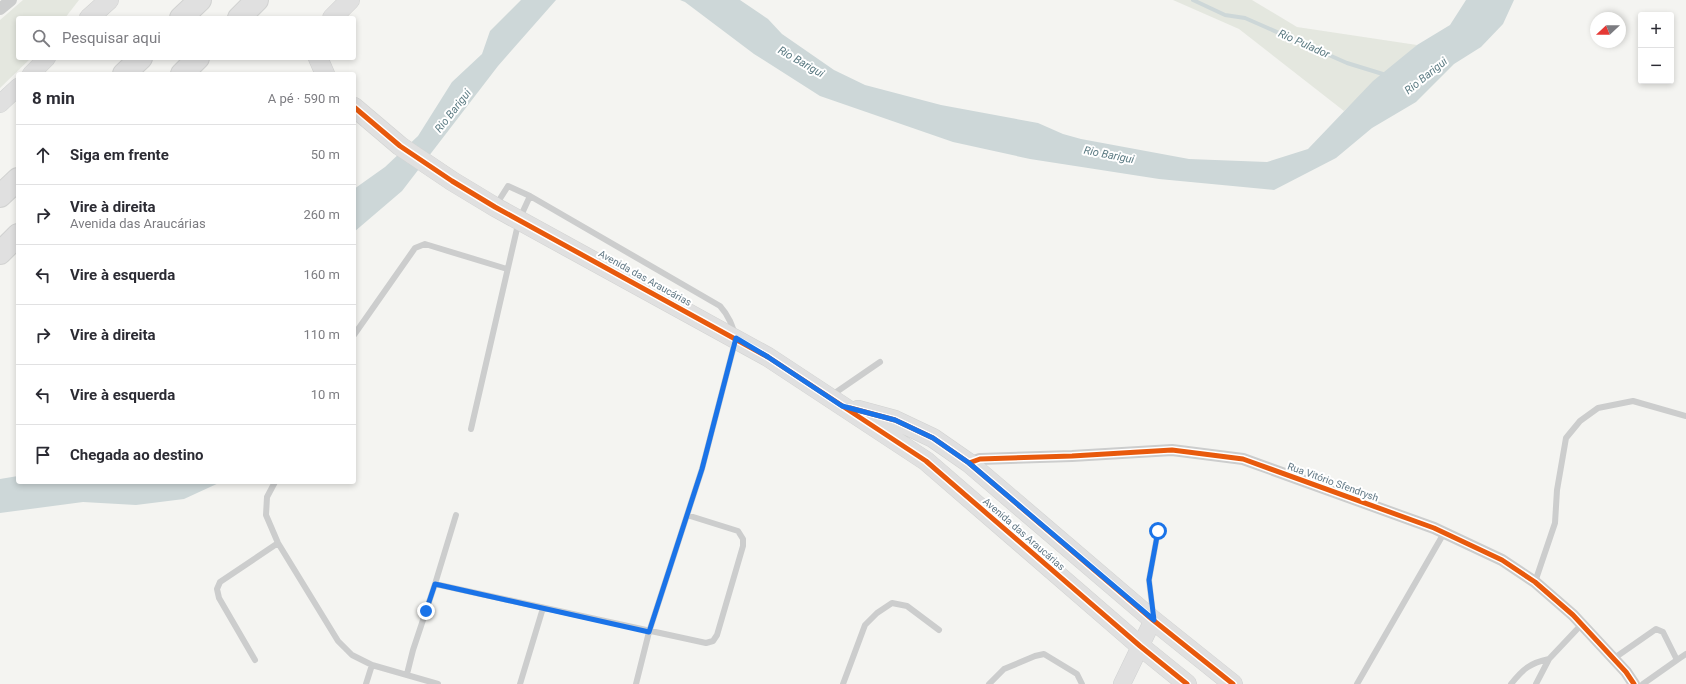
<!DOCTYPE html>
<html lang="pt">
<meta charset="utf-8">
<style>
:root{--surface:#fff;--page:#f7f7f7;--text:#2b2b33;--muted:#7c7c81;--line:#e1e1e2}
body{margin:0;font-family:Roboto,sans-serif;background:var(--page);color:var(--text)}
.controls{position:absolute;right:12px;top:12px;display:grid;overflow:hidden;border-radius:4px;box-shadow:0 2px 6px #0003}
.controls button{width:36px;height:36px;display:grid;place-items:center;padding:0;border:0;border-bottom:1px solid var(--line);background:var(--surface);color:var(--text);font:20px sans-serif}
.compass{position:absolute;left:1590px;top:12px;width:36px;height:36px;border-radius:50%;background:var(--surface);box-shadow:0 2px 6px #0003;rotate:248deg}
.stop{position:absolute;width:12px;height:12px;margin:-9px;border:3px solid #1a73e8;border-radius:50%;background:#fff}
.stop.end{background:#1a73e8;border-color:#fff;box-shadow:0 1px 4px #0008}
.list{margin:0;padding:0;list-style:none}
h2{display:flex;justify-content:space-between;align-items:center;height:52px;margin:0;padding:0 16px;font-size:17px}
h2 small{font-size:13px;font-weight:400;color:var(--muted)}
.list li{display:grid;grid-template-columns:26px 1fr auto;gap:12px;align-items:center;box-sizing:border-box;height:60px;padding:0 16px;border-top:1px solid var(--line)}
.list b{display:block;font-size:15px;white-space:nowrap}
.list p{margin:0;font-size:13px;white-space:nowrap;color:var(--muted)}
.list em{font-size:13px;font-style:normal;color:var(--muted)}
.icon{flex:none;width:22px;height:22px;fill:none;stroke:currentColor;stroke-width:2;stroke-linecap:round;stroke-linejoin:round}
.map{position:relative;flex:none;width:1686px;height:684px;overflow:hidden}
.search{position:absolute;background:var(--surface);box-shadow:0 2px 6px #0003;left:16px;top:16px;width:340px;height:44px;display:flex;align-items:center;gap:10px;box-sizing:border-box;padding:0 14px;border-radius:4px;color:var(--muted);font-size:15px}
.panel{position:absolute;background:var(--surface);box-shadow:0 2px 6px #0003;left:16px;top:72px;width:340px;height:412px;border-radius:4px}
.map>svg:first-child{display:block}
.green{fill:#e4e7df}
.water{fill:#cdd7d8}
.lines{fill:none;stroke-linecap:round;stroke-linejoin:round}
.stream{stroke:#cdd7d8;stroke-width:4}
.secondary-casing{stroke:#cfd1d1;stroke-width:18}
.primary-casing{stroke:#d1d2d1;stroke-width:20}
.highway-casing{stroke:#d1d2d1;stroke-width:24}
.lane{stroke:#cccdcd;stroke-width:6}
.street{stroke:#cccdcd;stroke-width:12}
.secondary{stroke:#e0e0e0;stroke-width:17}
.primary{stroke:#e0e0e0;stroke-width:19}
.highway{stroke:#e0e0e0;stroke-width:22}
.cycleway-casing{stroke:#fff;stroke-width:8}
.cycleway{stroke:#e8590c;stroke-width:5}
.route{stroke:#1a73e8;stroke-width:5}
.labels{text-anchor:middle;dominant-baseline:central;stroke-width:4;stroke-linejoin:round;paint-order:stroke}
.street-label{font-size:10px;fill:#617885;stroke:#fff}
.water-label{font-size:11px;font-style:italic;fill:#5c7b83;stroke:#fff}
</style>
<div class="map">
<svg width="1686" height="684" viewBox="0 0 1686 684">
<rect width="100%" height="100%" fill="#f4f4f1"/>
<path class="green" d="M23,0h56l-14,18h-47v40h13l-31,30v-68z
M1173,0h79l45,27 120,18 -73,66 -105,-82z"/>
<path class="water" d="M521,0h35l-58,66 -96,125 -48,41v-43l31,-22 33,-31 34,-54 30,-28 8,-23z
M680,0h60l28,19 14,15 52,36 31,15 76,20 97,18 25,11 18,5 108,20 78,3 41,-13 65,-68 44,-36 33,-20 16,-25h48l-11,24 -22,23 -27,17 -38,38 -44,26 -36,30 -62,32 -115,-11 -58,-9 -71,-11 -77,-17 -133,-46 -66,-42 -69,-52z
M18,476v6h203l-37,17 -48,6 -53,-3 -83,11v-34z"/>
<g class="lines">
<path class="stream" d="M1193,0l32,15 20,3 102,45 39,12"/>
<defs>
<path id="secondary" d="M31,74l16,-16
M0,104l18,-17
M1122,684l31,-64"/>
<path id="primary" d="M89,18l20,-18
M332,18l18,-18
M318,58l7,16
M354,107l46,39 52,35 43,26 273,150 158,104 214,185 47,38
M858,410l37,10 38,18 36,25 184,157 80,64"/>
<path id="highway" d="M181,18l19,-18
M239,18l18,-18
M124,74l17,-16
M182,74l16,-16
M0,196l18,-17
M0,253l18,-18"/>
</defs>
<use href="#secondary" class="secondary-casing"/>
<use href="#primary" class="primary-casing"/>
<use href="#highway" class="highway-casing"/>
<path class="lane" d="M496,205l12,-19 22,10 190,110c9,10 12,19 16,32l-34,131 -53,163 -13,52
M354,335l61,-87 10,-4 82,25
M832,395l48,-33
M471,429l48,-209 11,-24
M275,482l-8,15 -1,18 12,28 60,98 14,14 20,10 66,19
M1535,582l20,-59 2,-33 9,-52 14,-17 18,-13 35,-7 53,15
M435,584l271,59 7,-2 4,-6 26,-89v-7l-5,-8 -51,-16
M1153,614l-4,-34 9,-49
M1613,659l43,-30 7,3 14,28 -34,24
M255,660l-36,-62 -2,-9 3,-7 58,-39
M1677,660l9,-6
M407,674l6,-24 22,-66 21,-69
M366,684l6,-19
M520,684l23,-76
M843,684l22,-59 12,-12 15,-10 15,3 32,24
M989,684l15,-15 31,-13 9,-2 33,20 5,10
M1357,684l87,-151
M1511,684c12,-15 19,-21 38,-25
M1536,684l13,-25 33,-35"/>
<path class="street" d="M0,9l11,-9
M969,463l11,-4 92,-3 100,-6 71,9 191,69 68,32 33,22 38,33 53,57 8,12"/>
<use href="#secondary" class="secondary"/>
<use href="#primary" class="primary"/>
<use href="#highway" class="highway"/>
<defs>
<path id="cycleway" d="M354,107l46,39 52,35 43,26 273,150 158,104 214,185 47,38
M850,408l45,12 38,18 36,25 184,157 80,64
M969,463l11,-4 92,-3 100,-6 71,9 191,69 68,32 33,22 38,33 53,57 8,12"/>
</defs>
<use href="#cycleway" class="cycleway-casing"/>
<use href="#cycleway" class="cycleway"/>
</g>
<g class="lines">
<path class="route" d="M426,611l9,-27 214,48 53,-163 34,-131 32,19 74,49 53,14 38,18 36,25 185,157 -5,-40 9,-49"/>
</g>
<g class="labels">
<g class="street-label">
<text transform="translate(645 278) rotate(29)">Avenida das Araucárias</text>
<text transform="translate(1333 482) rotate(20)">Rua Vitório Sfendrysh</text>
<text transform="translate(1024 534) rotate(41)">Avenida das Araucárias</text>
</g>
<g class="water-label">
<text transform="translate(1304 44) rotate(24)">Rio Pulador</text>
<text transform="translate(801 62) rotate(30)">Rio Barigui</text>
<text transform="translate(1426 76) rotate(-39)">Rio Barigui</text>
<text transform="translate(453 111) rotate(-52)">Rio Barigui</text>
<text transform="translate(1109 155) rotate(11)">Rio Barigui</text>
</g>
</g>
</svg>
<div class="controls">
<button>+</button>
<button>−</button>
</div>
<svg class="compass" viewBox="-18 -18 36 36"><path d="M0-13l5 13h-10z" fill="#e53935"/><path d="M0 13l5-13h-10z" fill="#7c7c81"/></svg>
<div class="stop" style="left:1158px;top:531px"></div>
<div class="stop end" style="left:426px;top:611px"></div>
<div class="search"><svg class="icon" aria-label="search" viewBox="0 0 24 24"><circle cx="10" cy="10" r="6"/><path d="M15 15l6 6"/></svg>Pesquisar aqui</div>
<section class="panel">
<h2>8 min<small>A pé · 590 m</small></h2>
<ul class="list">
<li><svg class="icon" aria-label="ahead" viewBox="0 0 24 24"><path d="M12 20V5M6 11l6-6 6 6"/></svg><div><b>Siga em frente</b></div><em>50 m</em></li>
<li><svg class="icon" aria-label="right" viewBox="0 0 24 24"><path d="M7 20v-9h11M14 6l5 5-5 5"/></svg><div><b>Vire à direita</b><p>Avenida das Araucárias</p></div><em>260 m</em></li>
<li><svg class="icon" aria-label="left" viewBox="0 0 24 24"><path d="M17 20v-9H6M10 6l-5 5 5 5"/></svg><div><b>Vire à esquerda</b></div><em>160 m</em></li>
<li><svg class="icon" aria-label="right" viewBox="0 0 24 24"><path d="M7 20v-9h11M14 6l5 5-5 5"/></svg><div><b>Vire à direita</b></div><em>110 m</em></li>
<li><svg class="icon" aria-label="left" viewBox="0 0 24 24"><path d="M17 20v-9H6M10 6l-5 5 5 5"/></svg><div><b>Vire à esquerda</b></div><em>10 m</em></li>
<li><svg class="icon" aria-label="arrive" viewBox="0 0 24 24"><path d="M6 21V4h12l-3 4 3 4H6"/></svg><div><b>Chegada ao destino</b></div></li>
</ul>
</section>
</div>
